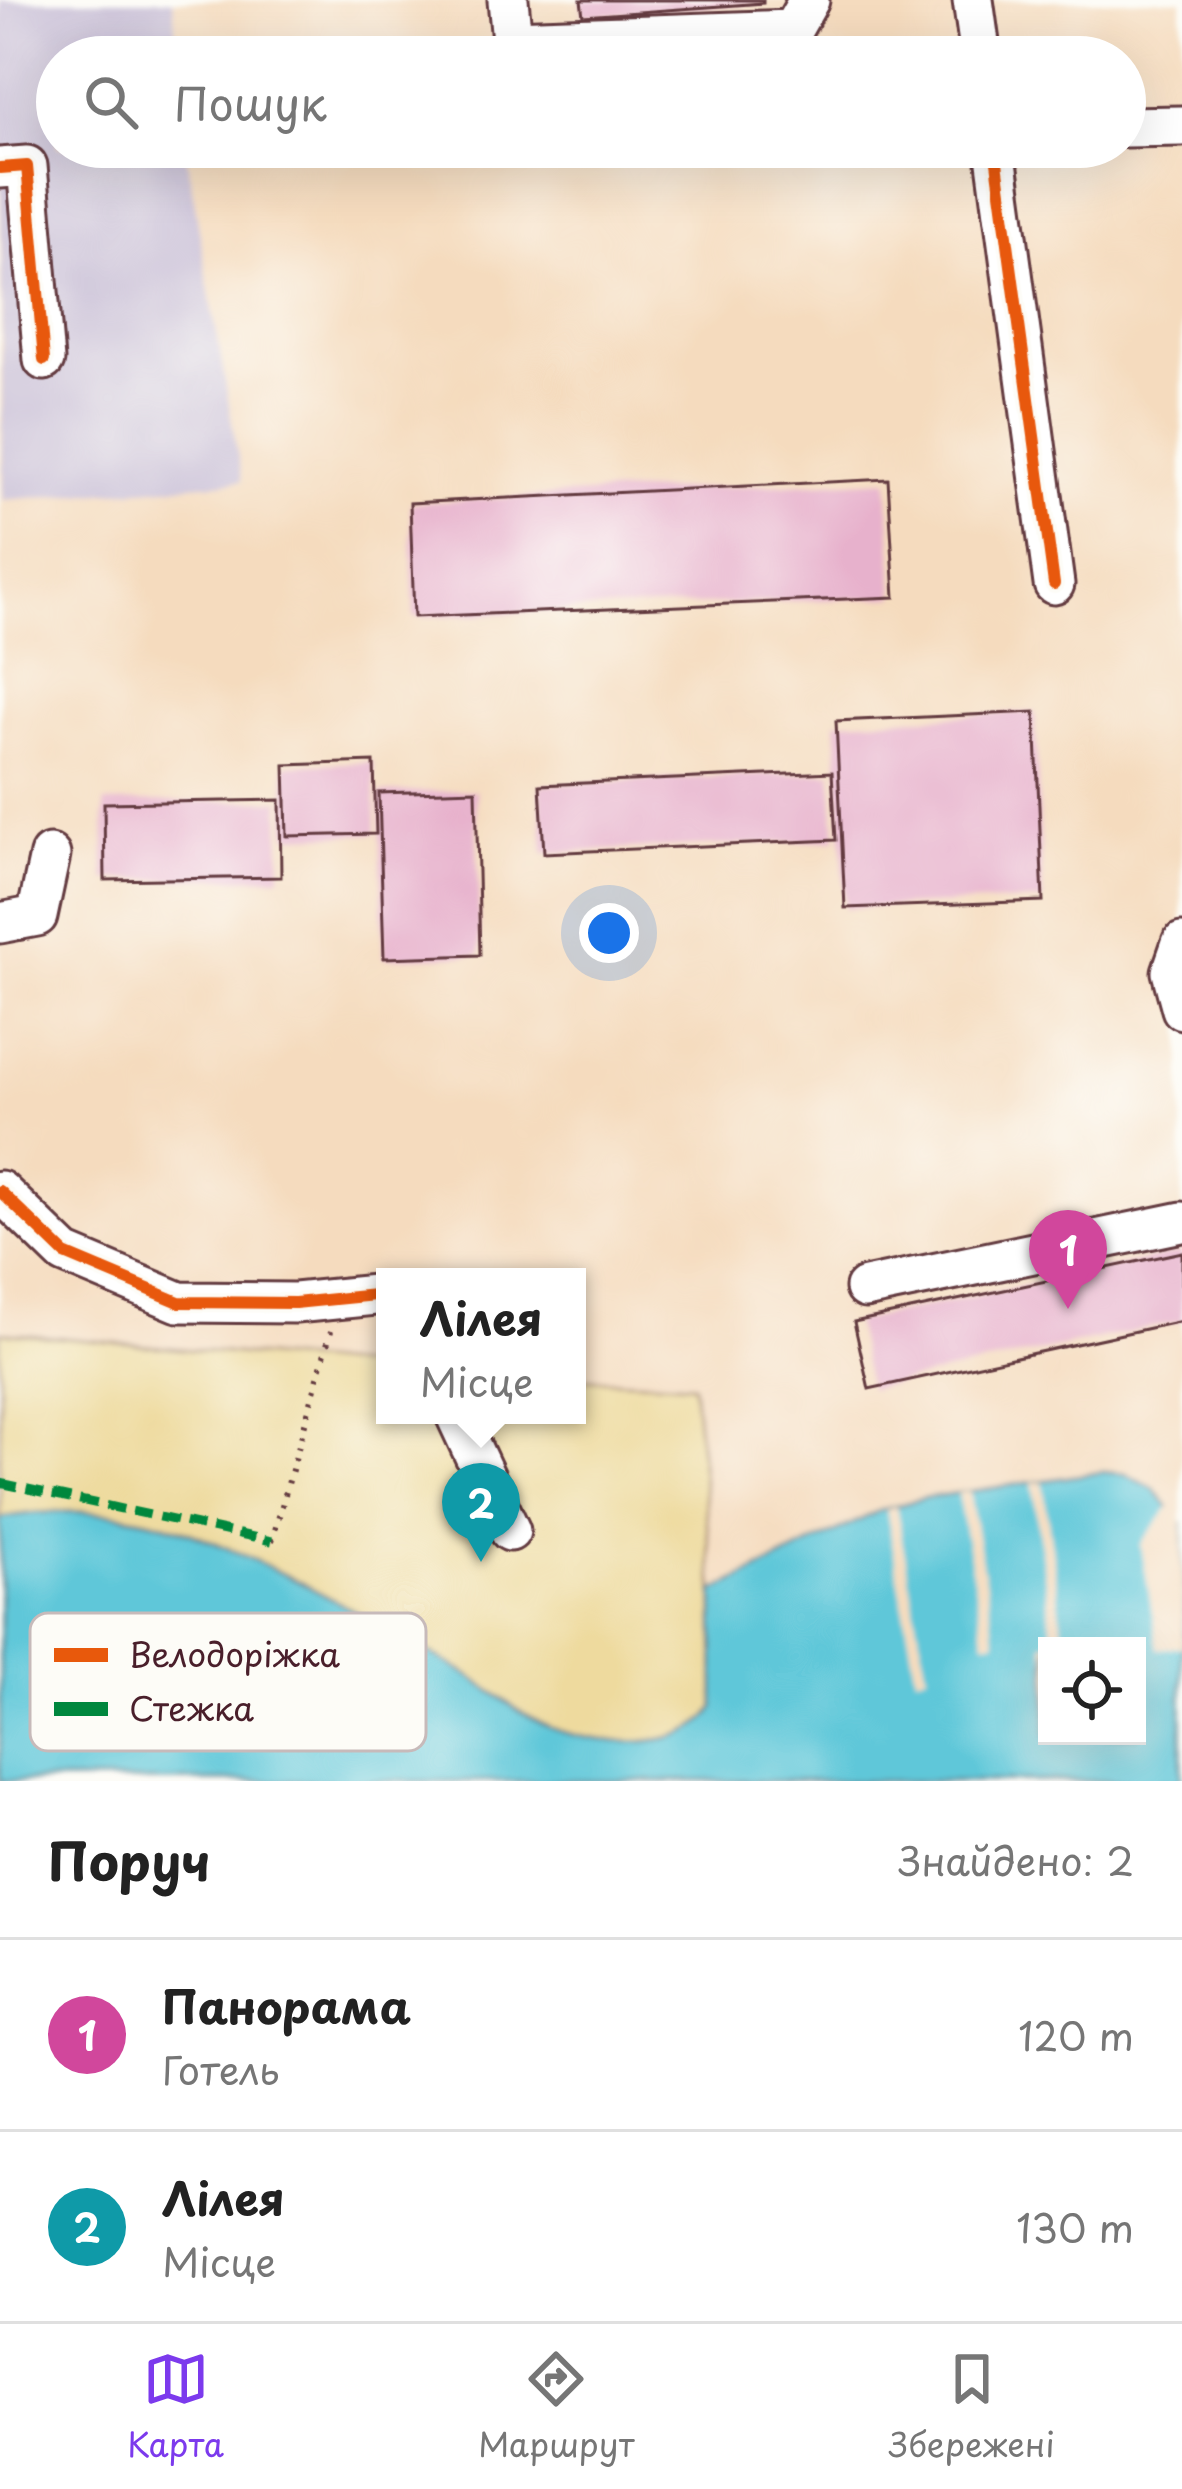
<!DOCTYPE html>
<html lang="uk">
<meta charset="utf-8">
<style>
:root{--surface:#fff;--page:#f2f2f2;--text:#222;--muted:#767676;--line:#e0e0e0;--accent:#7c3aed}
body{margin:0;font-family:"Playpen Sans",sans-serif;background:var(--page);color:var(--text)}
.controls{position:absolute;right:36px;bottom:36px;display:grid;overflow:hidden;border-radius:0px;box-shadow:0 12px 48px #0002}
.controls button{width:108px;height:108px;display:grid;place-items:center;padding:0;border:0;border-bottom:3px solid var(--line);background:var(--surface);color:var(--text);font:60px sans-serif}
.you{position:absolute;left:609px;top:933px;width:42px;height:42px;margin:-30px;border:9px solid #fff;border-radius:50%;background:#1a73e8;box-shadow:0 0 0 18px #1a73e833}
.badge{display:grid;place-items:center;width:78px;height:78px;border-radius:50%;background:var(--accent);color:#fff;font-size:39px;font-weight:700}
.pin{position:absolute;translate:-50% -99px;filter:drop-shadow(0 3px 6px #0008)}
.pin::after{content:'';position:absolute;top:63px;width:42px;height:36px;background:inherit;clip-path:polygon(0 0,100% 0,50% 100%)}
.popup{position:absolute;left:376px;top:1268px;width:210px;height:156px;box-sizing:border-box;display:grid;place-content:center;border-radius:0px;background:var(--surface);filter:drop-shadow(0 3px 9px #0005);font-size:39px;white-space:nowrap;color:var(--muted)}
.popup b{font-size:45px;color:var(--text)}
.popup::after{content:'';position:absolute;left:50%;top:100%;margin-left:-24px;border:24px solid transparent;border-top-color:var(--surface)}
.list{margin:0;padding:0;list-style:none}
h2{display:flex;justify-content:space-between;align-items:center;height:156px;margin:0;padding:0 48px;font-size:51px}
h2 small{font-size:39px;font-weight:400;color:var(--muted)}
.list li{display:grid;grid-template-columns:78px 1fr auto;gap:36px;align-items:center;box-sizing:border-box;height:192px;padding:0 48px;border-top:3px solid var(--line)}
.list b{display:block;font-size:45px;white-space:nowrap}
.list p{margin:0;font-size:39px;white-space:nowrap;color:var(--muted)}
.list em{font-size:39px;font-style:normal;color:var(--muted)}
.icon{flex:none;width:66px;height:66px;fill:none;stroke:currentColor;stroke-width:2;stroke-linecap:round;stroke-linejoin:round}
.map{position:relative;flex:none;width:1182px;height:1781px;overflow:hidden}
.search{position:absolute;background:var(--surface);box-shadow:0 12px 48px #0002;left:36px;right:36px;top:36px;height:132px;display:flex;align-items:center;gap:30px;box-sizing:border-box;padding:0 42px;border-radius:66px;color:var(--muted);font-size:45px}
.sheet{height:540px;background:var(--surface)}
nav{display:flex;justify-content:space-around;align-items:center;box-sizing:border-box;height:168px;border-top:3px solid var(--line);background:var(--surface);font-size:33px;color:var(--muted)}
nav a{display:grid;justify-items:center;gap:6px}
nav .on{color:var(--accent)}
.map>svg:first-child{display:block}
.industrial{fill:#c9bfd7}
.sand{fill:#eeda9e;stroke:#9c7c64;stroke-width:3}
.water{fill:#5ec7d9;stroke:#547382;stroke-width:3;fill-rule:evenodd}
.pier{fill:#f5dbbe}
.building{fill:#e7b1cc}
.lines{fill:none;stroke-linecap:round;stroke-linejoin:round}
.minor-casing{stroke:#643b41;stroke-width:45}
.path{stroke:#643b41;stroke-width:6;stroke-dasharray:3 9;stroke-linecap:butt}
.minor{stroke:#fff;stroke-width:39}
.quiet{stroke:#00873e;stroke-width:9;stroke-dasharray:18 9;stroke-linecap:butt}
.cycleway-casing{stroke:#fdfcf7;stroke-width:20}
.cycleway{stroke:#e8590c;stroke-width:12}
.key{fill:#fdfcf7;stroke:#c7baba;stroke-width:3}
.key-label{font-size:33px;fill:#4a1f2b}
</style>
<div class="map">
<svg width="1182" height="1781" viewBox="0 0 1182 1781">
<rect width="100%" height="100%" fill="#fdfcf7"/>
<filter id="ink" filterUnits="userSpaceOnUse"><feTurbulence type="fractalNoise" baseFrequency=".00833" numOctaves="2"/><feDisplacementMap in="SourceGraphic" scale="24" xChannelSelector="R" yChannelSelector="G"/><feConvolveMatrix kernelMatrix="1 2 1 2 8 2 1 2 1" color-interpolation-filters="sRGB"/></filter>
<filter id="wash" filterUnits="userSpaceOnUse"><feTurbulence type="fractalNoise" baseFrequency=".004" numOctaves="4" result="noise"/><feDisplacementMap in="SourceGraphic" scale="48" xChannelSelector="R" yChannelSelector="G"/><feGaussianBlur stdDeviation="2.7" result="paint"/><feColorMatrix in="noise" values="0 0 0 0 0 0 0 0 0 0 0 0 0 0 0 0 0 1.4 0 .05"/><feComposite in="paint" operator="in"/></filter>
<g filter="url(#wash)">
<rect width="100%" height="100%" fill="#f5dbbe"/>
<path class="industrial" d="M0,0h173l4,57h-120v90h128l57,334 -239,19z"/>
<path class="sand" d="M0,1332l385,36v47h192v-37l116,6 21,208 1,115c-26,45 -108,38 -153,25 -40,-12 -66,-41 -101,-61 -87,-50 -178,-102 -270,-138 -57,-23 -131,-26 -191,-15z"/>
<path class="water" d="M1102,1472l23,2 29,15 28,34v258h-1182v-263c60,-11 134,-8 191,15 92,36 183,88 270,138 35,20 61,49 102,61 44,13 126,20 152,-25l-1,-115 167,-82 43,-12zM1047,1646h90v90h-90z"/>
<path class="pier" d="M1043,1481l21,158h13v7h-30l-1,16 -3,-19 10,-2 -21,-159z
M969,1491l27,149 -11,2 -28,-149z
M1173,1502l9,12v133l-24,2 -17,-104z
M896,1506l31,168 -11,3 -30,-168z"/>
<g id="blocks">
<path class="building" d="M581,0h182v3l-180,13z
M888,479l7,118 -481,20 -4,-114z
M1035,712l8,189 -198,7 -9,-187z
M374,762l2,72 -89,2 -2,-71z
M832,772l4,68 -292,13 -4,-68z
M476,790l4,165 -96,3 -5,-165z
M280,800l1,77 -176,3 -1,-77z
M1182,1252v69l-313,68 -15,-67z"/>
</g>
</g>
<g filter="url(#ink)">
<use href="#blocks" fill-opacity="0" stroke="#643b41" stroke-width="3"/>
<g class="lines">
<defs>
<path id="minor" d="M508,0l4,40 280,-10 17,-30
M973,0l8,57
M1125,127l57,-1
M995,147l59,437
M0,168l27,-2 17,194
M0,923l37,-7 13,-61
M1182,943l-10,29 10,37
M0,1191l65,63 114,48 116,1 90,-9
M865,1288l317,-66
M456,1415l54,116"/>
</defs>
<use href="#minor" class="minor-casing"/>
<path class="path" d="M272,1541l59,-210"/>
<use href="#minor" class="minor"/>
<path class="quiet" d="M0,1483l272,58"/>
<defs>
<path id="cycleway" d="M995,147l59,437
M0,168l27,-2 17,194
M0,1191l65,63 114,48 116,1 90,-9"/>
</defs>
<use href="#cycleway" class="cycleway-casing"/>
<use href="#cycleway" class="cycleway"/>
</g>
</g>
<rect x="30" y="1613" width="396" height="138" rx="18" class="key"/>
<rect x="54" y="1648" width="54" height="14" fill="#e8590c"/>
<rect x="54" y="1702" width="54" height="14" fill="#00873e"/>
<g class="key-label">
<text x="129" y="1667">Велодоріжка</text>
<text x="129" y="1721">Стежка</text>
</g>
</svg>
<div class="controls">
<button><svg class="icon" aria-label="locate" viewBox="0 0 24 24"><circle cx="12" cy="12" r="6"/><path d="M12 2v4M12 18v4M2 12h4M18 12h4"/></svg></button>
</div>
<div class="you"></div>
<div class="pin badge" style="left:1068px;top:1309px;background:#d1479c">1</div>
<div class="pin badge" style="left:481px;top:1562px;background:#0f9aa8">2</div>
<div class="popup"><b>Лілея</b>Місце</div>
<div class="search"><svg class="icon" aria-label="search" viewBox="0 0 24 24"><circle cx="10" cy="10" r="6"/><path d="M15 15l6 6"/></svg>Пошук</div>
</div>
<section class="sheet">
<h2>Поруч<small>Знайдено: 2</small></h2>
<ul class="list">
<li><span class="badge" style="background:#d1479c">1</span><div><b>Панорама</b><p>Готель</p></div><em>120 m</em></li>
<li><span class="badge" style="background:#0f9aa8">2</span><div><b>Лілея</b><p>Місце</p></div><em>130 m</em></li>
</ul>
</section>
<nav>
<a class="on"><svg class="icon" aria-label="map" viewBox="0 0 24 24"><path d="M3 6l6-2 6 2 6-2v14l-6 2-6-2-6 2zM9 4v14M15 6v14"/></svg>Карта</a>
<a><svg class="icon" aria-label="directions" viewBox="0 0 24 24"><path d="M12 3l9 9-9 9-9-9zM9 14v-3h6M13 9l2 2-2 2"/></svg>Маршрут</a>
<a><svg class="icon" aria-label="saved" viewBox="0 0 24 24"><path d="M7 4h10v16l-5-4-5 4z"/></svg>Збережені</a>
</nav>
